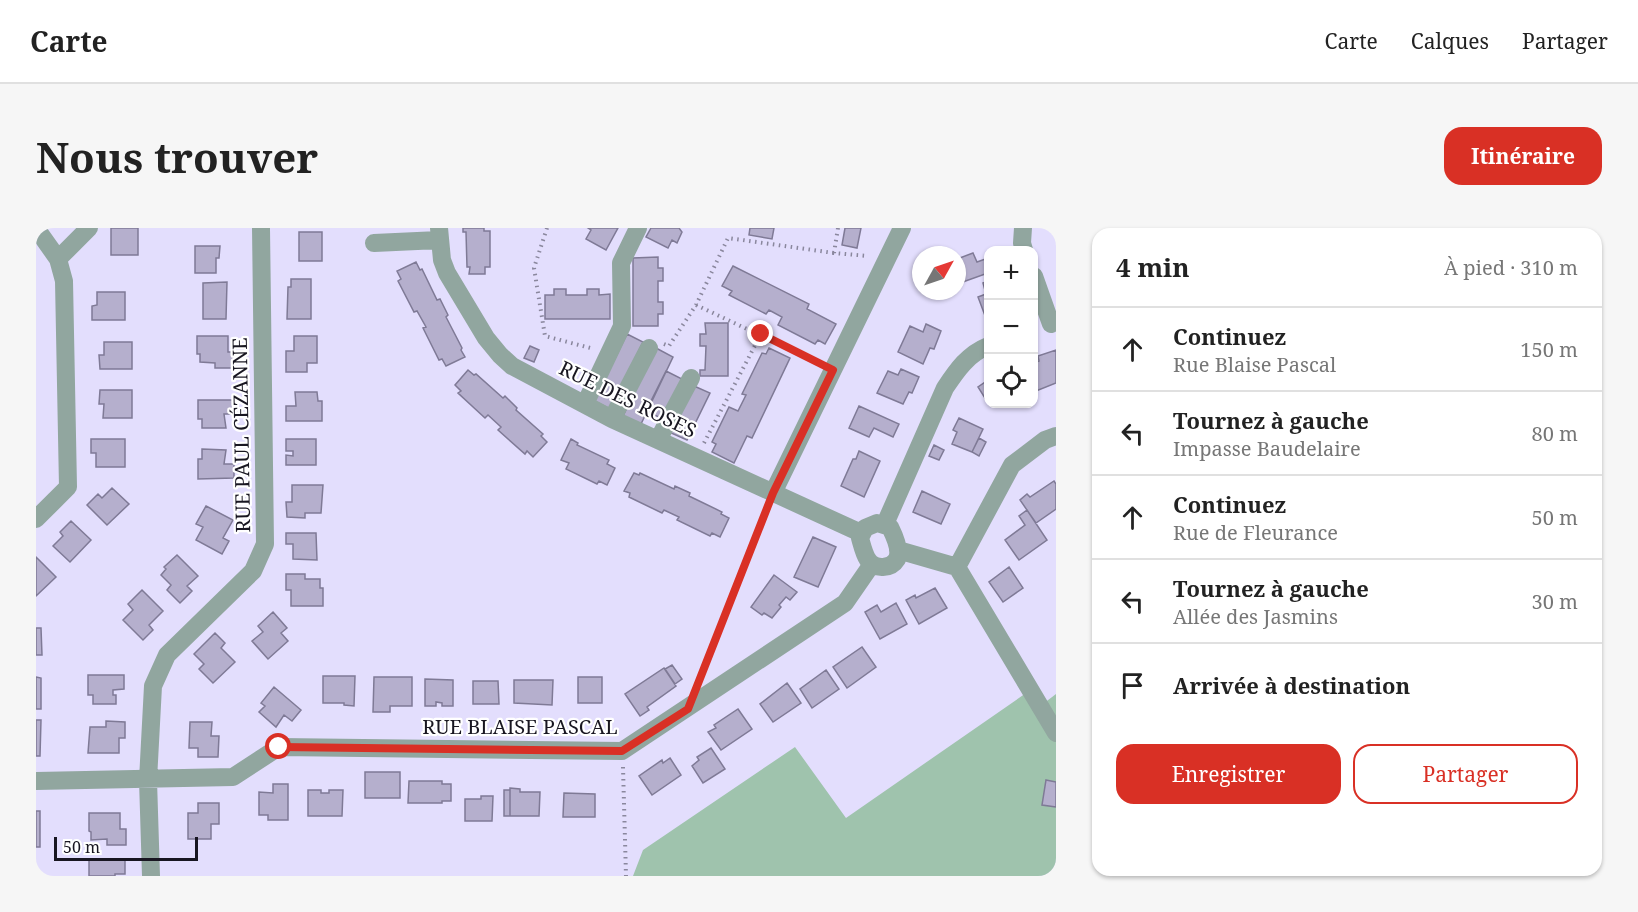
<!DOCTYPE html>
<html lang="fr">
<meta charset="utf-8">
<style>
:root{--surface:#fff;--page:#f6f6f6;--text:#222;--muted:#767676;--line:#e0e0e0;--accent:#d93025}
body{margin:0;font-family:"Noto Serif",serif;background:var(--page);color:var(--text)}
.controls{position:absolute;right:18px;top:18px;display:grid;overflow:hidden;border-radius:12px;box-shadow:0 2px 4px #0004}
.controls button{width:54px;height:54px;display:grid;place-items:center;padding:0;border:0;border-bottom:2px solid var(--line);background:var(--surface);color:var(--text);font:30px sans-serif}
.compass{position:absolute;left:876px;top:18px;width:54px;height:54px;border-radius:50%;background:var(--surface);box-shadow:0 2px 4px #0004;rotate:50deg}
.scale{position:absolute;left:18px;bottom:15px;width:144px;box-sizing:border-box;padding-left:6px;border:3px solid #181621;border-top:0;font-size:16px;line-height:21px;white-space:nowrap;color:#181621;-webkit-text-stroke:4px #fff;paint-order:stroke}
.stop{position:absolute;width:18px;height:18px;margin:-14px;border:4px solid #d93025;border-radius:50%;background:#fff}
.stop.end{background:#d93025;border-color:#fff;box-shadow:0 2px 6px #0008}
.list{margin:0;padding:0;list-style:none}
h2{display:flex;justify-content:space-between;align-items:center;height:78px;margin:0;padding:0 24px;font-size:26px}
h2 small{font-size:20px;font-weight:400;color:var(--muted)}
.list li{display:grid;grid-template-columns:39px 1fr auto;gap:18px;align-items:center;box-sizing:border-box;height:84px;padding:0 24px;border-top:2px solid var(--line)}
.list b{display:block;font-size:22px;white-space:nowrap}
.list p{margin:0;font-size:20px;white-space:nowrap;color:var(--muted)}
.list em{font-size:20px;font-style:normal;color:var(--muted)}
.actions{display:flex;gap:12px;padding:18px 24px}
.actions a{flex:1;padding:14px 0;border:2px solid var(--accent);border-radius:18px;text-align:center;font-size:21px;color:var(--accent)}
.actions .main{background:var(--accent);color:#fff}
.icon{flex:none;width:33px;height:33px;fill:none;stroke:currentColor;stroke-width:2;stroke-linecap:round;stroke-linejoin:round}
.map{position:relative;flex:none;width:1020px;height:648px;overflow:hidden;border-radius:18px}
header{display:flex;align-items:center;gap:36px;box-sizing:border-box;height:84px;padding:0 30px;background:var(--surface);border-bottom:2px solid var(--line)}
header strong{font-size:28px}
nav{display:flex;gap:33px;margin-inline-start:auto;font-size:21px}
.intro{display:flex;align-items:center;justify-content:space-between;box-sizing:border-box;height:144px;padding:0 36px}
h1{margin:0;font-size:42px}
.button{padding:15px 27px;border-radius:18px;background:var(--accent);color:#fff;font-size:21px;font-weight:700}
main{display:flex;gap:36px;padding:0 36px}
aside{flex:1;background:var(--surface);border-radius:18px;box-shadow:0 2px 4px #0004}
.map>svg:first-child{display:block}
.green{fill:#9fc3ad}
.building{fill:#b5afcd;stroke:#7f7a96;stroke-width:1.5}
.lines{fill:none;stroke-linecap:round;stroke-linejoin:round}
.path{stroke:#8a879d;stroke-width:4;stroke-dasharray:1.5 4.5;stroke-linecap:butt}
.minor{stroke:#91a69f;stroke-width:18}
.route{stroke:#d93025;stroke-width:8}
.labels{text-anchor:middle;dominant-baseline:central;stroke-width:4.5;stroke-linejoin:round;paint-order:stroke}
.street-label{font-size:20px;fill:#181621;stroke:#fff}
</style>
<header>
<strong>Carte</strong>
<nav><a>Carte</a><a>Calques</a><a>Partager</a></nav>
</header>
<div class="intro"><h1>Nous trouver</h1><a class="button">Itinéraire</a></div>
<main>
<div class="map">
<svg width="1020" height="648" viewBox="0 0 1020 648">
<rect width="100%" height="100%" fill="#e3defd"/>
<path class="green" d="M993,463l10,16 17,-13v182h-423l10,-26 152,-103 51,71z"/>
<path class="building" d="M75,0h27v27h-27z
M427,0h21v3h6v36h-5v7h-16l1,-7h-3l-1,-35h-3z
M552,0h30l-12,22 -20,-11 5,-9z
M615,0h28l3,4 -5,11 -5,-3 -4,8 -22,-11z
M714,0h24l-2,11 -23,-4z
M809,0h16l-4,20 -15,-3z
M263,4h23v29h-23z
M159,18h25l-1,12h-3v15h-21z
M937,25l4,9 11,-4v15l-28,10 -3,-9v-15z
M622,29v11h5v13h-5v21h5v12h-5v12h-25v-68z
M380,34l4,8 2,-1 15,31 3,-1 8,16 -2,2 16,31 -1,2 4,7 -19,9 -4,-7 -3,1 -16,-32 3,-1 -9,-16 -3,1 -16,-31 3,-2 -4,-8z
M697,38l76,38 -2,5 29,15 -11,20 -7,-4 -3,4 -37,-19 4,-8 -13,-7 -3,4 -37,-19 3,-4 -10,-5z
M255,51h20v40h-24l1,-32h3z
M952,53v39l-1,1 -9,-24 8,-3 -3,-11z
M191,54l-1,37h-23v-36z
M518,61h12v6h21v-6h12v6l11,-1v25h-65v-24h9z
M61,64h28v28h-33v-14l5,-1z
M669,95h23v53h-28v-6h5l1,-24h-6v-12h6z
M890,96l15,7 -7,18 -4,-1 -7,16 -25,-12 12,-26 13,6z
M591,106l16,8 -33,67 -16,-8z
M161,108h31v16h6v16h-19v-5l-15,-1v-8h-3z
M258,108h23v27h-10v9h-21v-21h8z
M68,114h28v27h-32l-1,-14h5z
M494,118l9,4 -5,12 -10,-4z
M620,120l17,9 -32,67 -18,-8z
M733,120l21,10 -38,80 -5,-2 -13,27 -22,-11 4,-8 -4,-2 17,-35 9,4 8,-16 -4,-1 20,-41 4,1z
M1020,122v33l-20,8 -2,-7v-21l5,-2 -1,-5z
M865,141l18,8 -7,16 -3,-1 -6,12 -26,-11 11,-22 10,4z
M432,142l6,5 2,-1 27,24 2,-2 12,12 -1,2 27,24 -2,2 6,6 -14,15 -6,-6 -2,3 -27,-24 3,-3 -13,-12 -3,3 -27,-25 3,-2 -6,-6z
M630,143l16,8 -19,40 -17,-8z
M952,147v28l-10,-16 10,-7 -2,-3z
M658,158l16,7 -23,47 -16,-7z
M64,162h32v28h-29l1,-14h-5z
M259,164h22l1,9h4v20h-36v-15h10z
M162,172h37l-1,14h-10l2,14h-24v-9h-4z
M823,178l40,18 -6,13 -19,-9 -5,9 -20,-9z
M923,190l24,11 -11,23 -20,-8 5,-12 -4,-2z
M943,210l7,4 -7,14 -7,-4z
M55,211h34v28h-29v-14h-5z
M250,211h30v26h-30v-10l7,1v-5h-7z
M535,211l7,4 -1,2 32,15 -2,4 8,4 -8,17 -8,-4 -2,3 -31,-15 3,-6 -8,-3z
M898,217l10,5 -5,10 -10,-4z
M166,221l24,1 -2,14h10v14l-36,1v-20h4z
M823,223l21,10 -16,36 -23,-11 12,-27h3z
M598,245l5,2 1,-2 34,16 1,-3 15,7 -1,3 33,16 -1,2 8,4 -9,19 -8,-4 -2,3 -33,-16 2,-3 -15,-7 -2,3 -33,-16 1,-4 -6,-2z
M1018,253l2,3v25l-20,14 -16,-23 7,-6 3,3z
M256,257h31l-2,28h-16v5l-18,-1 -1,-15h6z
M76,260l17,16 -22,21 -20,-20 11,-11 4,4z
M886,263l28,13 -9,20 -28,-12z
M170,278l27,14 -10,18 6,3 -7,13 -26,-14 7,-13 -7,-3z
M991,282l20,30 -28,20 -14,-20 20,-15 -6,-9z
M35,293l20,19 -21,22 -17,-16 10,-10 -3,-4z
M250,305h30l1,27 -24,-1v-15h-7z
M777,309l23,10 -18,40 -24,-10z
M141,327l21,21 -11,10 5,5 -12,12 -13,-13 4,-5 -10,-10 5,-6 -2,-2z
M0,329l20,20 -20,19z
M973,339l14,21 -20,14 -14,-20z
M250,346h19v5h15v9h3v18h-32v-16h-5z
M738,347l23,17 -7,8 -4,-3 -7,8 2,2 -9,11 -8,-5 -2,2 -11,-8z
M899,360l12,20 -28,16 -13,-24 9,-5 1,3z
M106,362l21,21 -14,14 4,5 -10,10 -20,-20 10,-10 -5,-6z
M860,375l11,21 -27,15 -15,-27 12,-7 4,7z
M237,384l14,16 -6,5 7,8 -20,18 -16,-18 11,-9 -5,-6z
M0,400h5l1,27h-6z
M179,405l10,10 -4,5 14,14 -22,21 -14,-14 5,-5 -10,-10z
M826,419l14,20 -29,21 -14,-21z
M636,437l10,14 -7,5 -10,-15z
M628,440l12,18 -29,21 2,3 -9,6 -15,-22z
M790,442l13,19 -27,19 -12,-19z
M52,447h36v14l-11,1v5h3v9h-23v-9h-5z
M287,448h32l-1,30 -10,-1v-2h-21z
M0,449l5,1v31h-5z
M338,449h38v29h-22v6h-17z
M542,449h24v26h-24z
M389,451l28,1v26h-11v-3l-6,-1v4h-11z
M478,452h39l-1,25 -38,-2z
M437,453h25l1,23h-26z
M751,455l14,20 -28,19 -13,-18z
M238,459l27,23 -9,11 -8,-6 -8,12 -17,-15 6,-6 -4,-3z
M702,481l14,20 -31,21 -13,-18 8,-4 -2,-3z
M0,492h5l-1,36h-4z
M70,493l19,1v16h-6v15h-31l2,-26h16z
M154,494h22l-1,14h8l-1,21h-20v-9h-9z
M675,520l14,21 -22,14 -11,-17 7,-6 -2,-3z
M634,530l11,17 -29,20 -13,-19 23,-16 1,3z
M329,544h35v26h-35z
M1010,552l10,2v25l-14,-2z
M373,553h33v3h9v17h-9v2h-34z
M237,556h15v36h-20v-5h-9v-23l14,1z
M474,560l10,1v3h20l-1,24h-29z
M272,562h13v3h8v-3h14l-1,26h-34z
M468,562h6v26h-6z
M528,565l31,1v23h-32z
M445,568h12l-1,25h-27v-22h16z
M162,575h21v21h-8v15h-23v-26h10z
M0,583h4v36h-4z
M53,585h31v16h6v16h-19v-6l-16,1v-8l-2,-1z
M53,632h36v14h-10v2h-26z"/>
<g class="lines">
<path class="path" d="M511,0l-13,40 11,68 49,13
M802,0l-4,25 34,3
M660,77l121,57
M628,116l5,2 27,-41 32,-67 106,15
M668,215l57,-109
M665,448l66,-169
M587,539l3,109"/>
<path class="minor" d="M0,0l22,31 6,22 4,206 -32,32
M403,0l3,32 5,13 39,65 14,17 12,11 100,53 249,114
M987,0l-1,15 2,7
M338,15l65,-3
M22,31l31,-31
M998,48l17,48
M549,176l37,-78 -1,-63 17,-35
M576,191l37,-71
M622,212l33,-62
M737,265l129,-265
M841,295l13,4c4,8 11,23 7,32 -6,10 -22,11 -29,1 -4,-6 -6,-15 -8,-22l5,-10z
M849,296l60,-136c12,-18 23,-34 43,-42
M862,322l59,17 55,-102 33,-25 11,-4
M921,339l99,166
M0,553l197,-4 46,-30 343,4 223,-148 27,-39
M115,648l-3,-96 5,-94 14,-31 86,-84 12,-27 -4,-316"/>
</g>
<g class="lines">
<path class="route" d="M243,519l343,4 66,-42 85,-216 60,-123 -72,-36"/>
</g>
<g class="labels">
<g class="street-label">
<text transform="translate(592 171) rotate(26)">RUE DES ROSES</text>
<text transform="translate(205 207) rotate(-91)">RUE PAUL CÉZANNE</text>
<text x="484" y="498">RUE BLAISE PASCAL</text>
</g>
</g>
</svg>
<div class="controls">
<button>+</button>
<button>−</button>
<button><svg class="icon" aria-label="locate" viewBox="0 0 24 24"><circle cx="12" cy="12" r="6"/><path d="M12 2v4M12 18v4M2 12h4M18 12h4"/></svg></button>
</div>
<svg class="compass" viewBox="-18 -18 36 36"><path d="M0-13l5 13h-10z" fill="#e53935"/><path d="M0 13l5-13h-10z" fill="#767676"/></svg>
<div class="scale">50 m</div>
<div class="stop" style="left:243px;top:519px"></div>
<div class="stop end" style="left:725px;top:106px"></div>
</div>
<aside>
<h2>4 min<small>À pied · 310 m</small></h2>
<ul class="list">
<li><svg class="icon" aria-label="ahead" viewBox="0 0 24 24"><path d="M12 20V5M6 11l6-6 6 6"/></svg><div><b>Continuez</b><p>Rue Blaise Pascal</p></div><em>150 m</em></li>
<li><svg class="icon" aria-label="left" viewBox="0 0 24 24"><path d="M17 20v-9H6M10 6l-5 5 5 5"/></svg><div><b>Tournez à gauche</b><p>Impasse Baudelaire</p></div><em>80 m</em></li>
<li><svg class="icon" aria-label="ahead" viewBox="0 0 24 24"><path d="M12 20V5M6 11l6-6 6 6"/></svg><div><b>Continuez</b><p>Rue de Fleurance</p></div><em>50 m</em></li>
<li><svg class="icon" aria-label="left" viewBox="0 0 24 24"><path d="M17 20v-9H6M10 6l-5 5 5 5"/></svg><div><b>Tournez à gauche</b><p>Allée des Jasmins</p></div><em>30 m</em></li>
<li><svg class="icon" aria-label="arrive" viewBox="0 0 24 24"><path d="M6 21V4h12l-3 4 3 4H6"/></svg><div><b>Arrivée à destination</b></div></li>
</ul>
<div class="actions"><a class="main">Enregistrer</a><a>Partager</a></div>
</aside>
</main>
